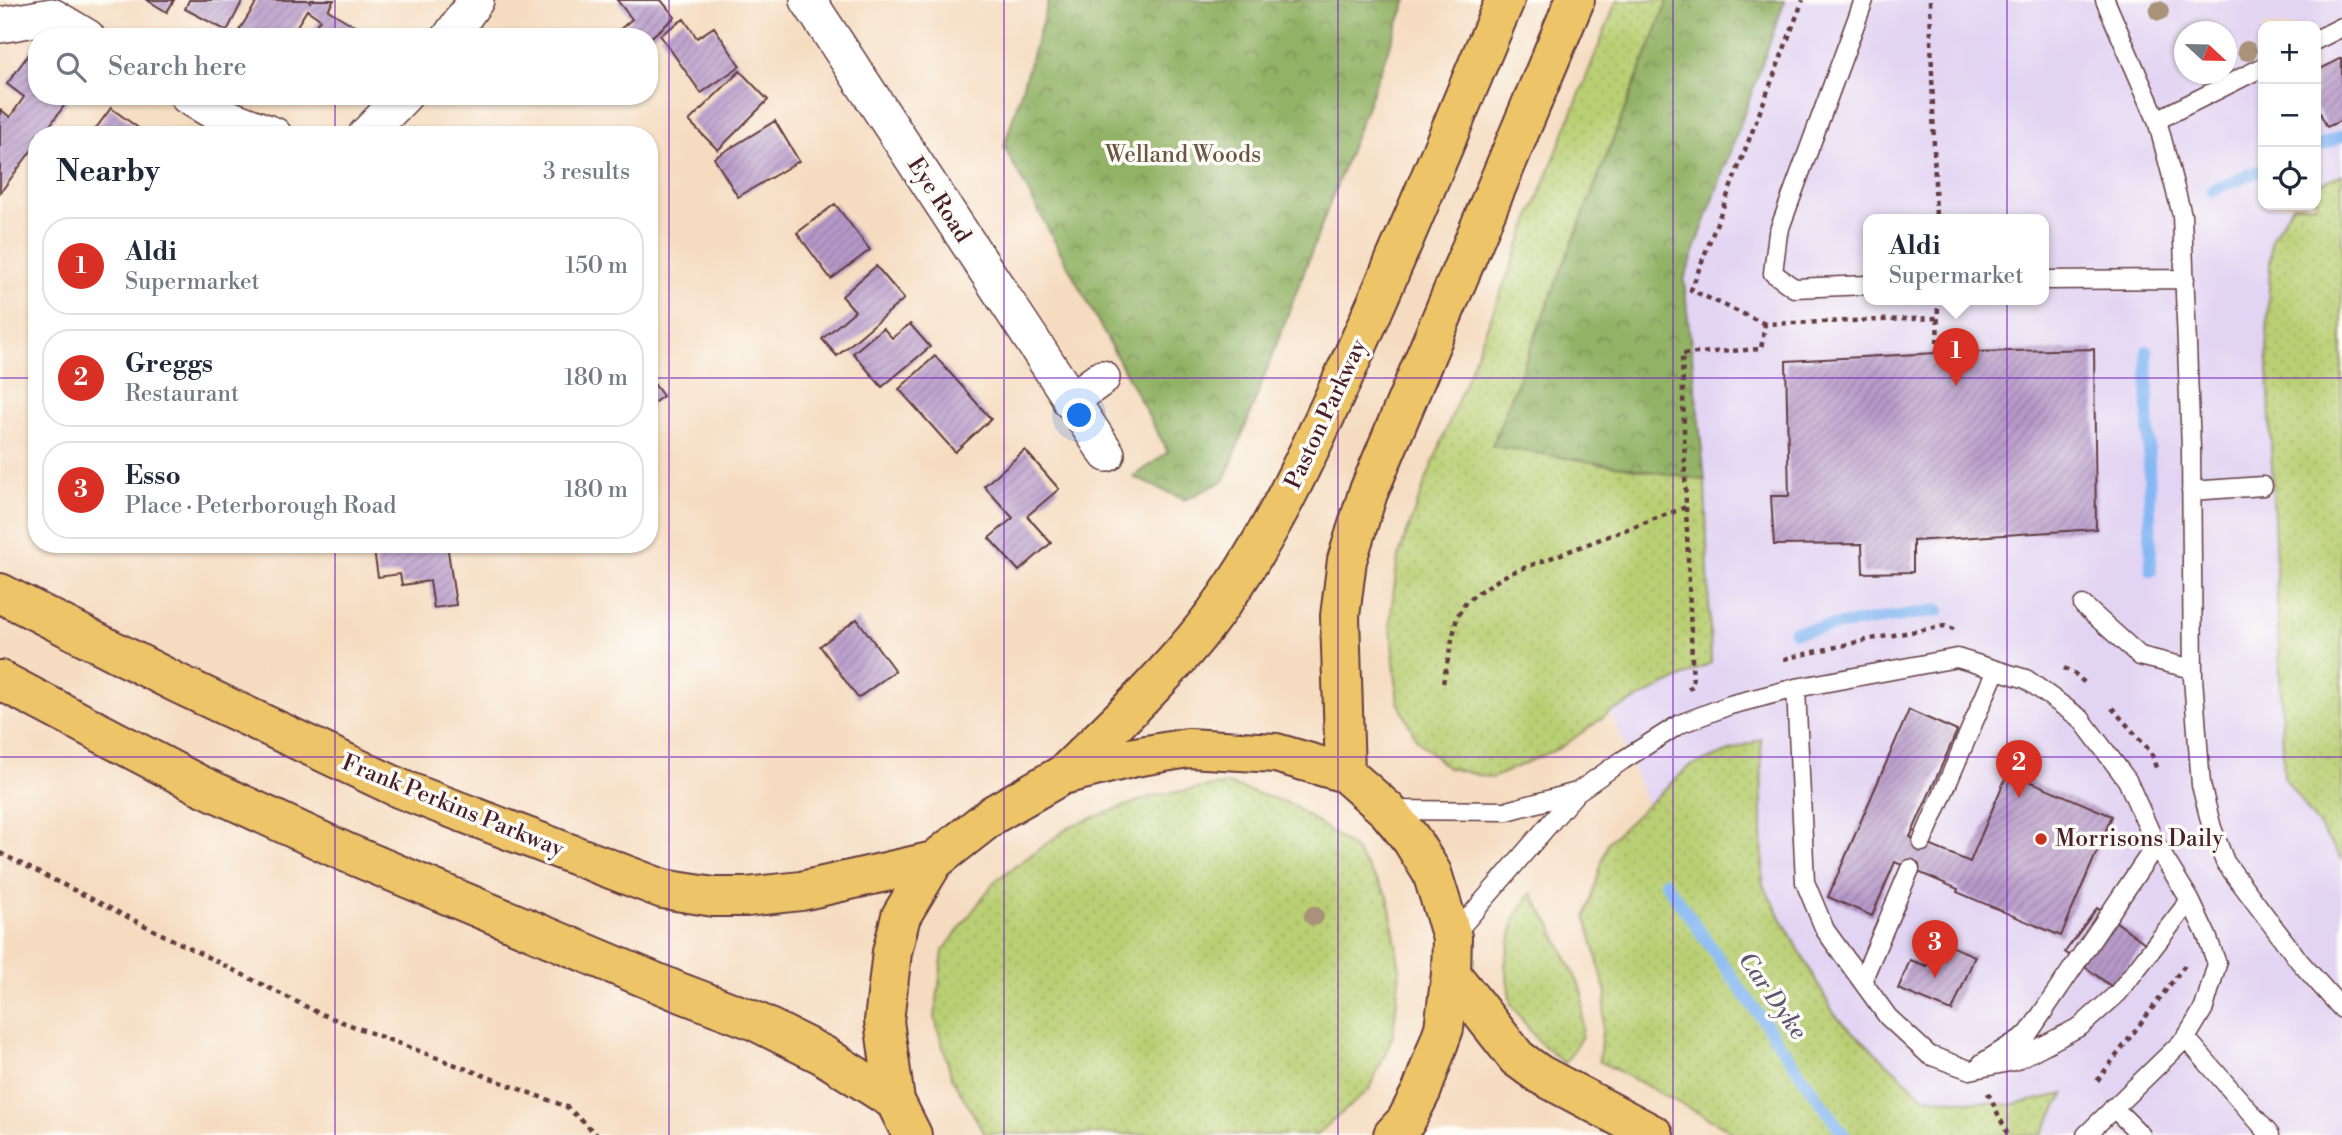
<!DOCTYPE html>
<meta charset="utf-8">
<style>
:root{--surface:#fff;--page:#f2f2f3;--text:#1f2937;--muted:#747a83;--line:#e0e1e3;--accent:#d93025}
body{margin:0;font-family:"Libre Bodoni",serif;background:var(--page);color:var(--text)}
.controls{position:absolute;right:21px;top:21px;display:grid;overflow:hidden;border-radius:14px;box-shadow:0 2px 5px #0004}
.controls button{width:63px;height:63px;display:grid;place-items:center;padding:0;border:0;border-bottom:2px solid var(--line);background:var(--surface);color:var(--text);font:35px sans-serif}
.compass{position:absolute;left:2174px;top:21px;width:63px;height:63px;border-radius:50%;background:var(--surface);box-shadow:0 2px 5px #0004;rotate:112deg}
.you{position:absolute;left:1080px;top:416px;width:24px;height:24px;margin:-18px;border:5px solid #fff;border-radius:50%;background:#1a73e8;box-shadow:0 0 0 10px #1a73e833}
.badge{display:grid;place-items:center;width:46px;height:46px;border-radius:50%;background:var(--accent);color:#fff;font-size:23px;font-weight:700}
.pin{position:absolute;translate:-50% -58px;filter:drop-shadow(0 2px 4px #0008)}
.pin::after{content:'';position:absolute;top:37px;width:24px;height:21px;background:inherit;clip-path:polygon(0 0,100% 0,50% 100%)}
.popup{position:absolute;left:1863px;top:214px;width:186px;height:91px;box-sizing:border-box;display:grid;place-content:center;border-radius:14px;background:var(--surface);filter:drop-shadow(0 2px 5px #0005);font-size:23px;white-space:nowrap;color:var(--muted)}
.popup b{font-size:26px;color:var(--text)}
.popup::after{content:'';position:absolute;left:50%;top:100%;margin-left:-14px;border:14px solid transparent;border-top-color:var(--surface)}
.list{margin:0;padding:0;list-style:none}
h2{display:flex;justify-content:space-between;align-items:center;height:91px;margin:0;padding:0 28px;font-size:30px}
h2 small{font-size:23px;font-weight:400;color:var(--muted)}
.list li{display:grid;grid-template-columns:46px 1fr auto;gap:21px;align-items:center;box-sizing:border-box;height:98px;margin:0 14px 14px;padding:0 14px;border:2px solid var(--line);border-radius:28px}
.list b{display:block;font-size:26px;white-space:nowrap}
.list p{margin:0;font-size:23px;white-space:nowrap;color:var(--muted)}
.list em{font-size:23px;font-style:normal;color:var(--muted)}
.icon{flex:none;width:38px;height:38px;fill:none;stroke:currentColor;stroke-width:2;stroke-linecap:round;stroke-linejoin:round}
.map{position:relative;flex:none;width:2342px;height:1135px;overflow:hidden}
.search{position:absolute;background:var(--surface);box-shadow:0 2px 5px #0004;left:28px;top:28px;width:630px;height:77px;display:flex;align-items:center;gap:18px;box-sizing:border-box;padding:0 24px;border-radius:28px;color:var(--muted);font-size:26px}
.panel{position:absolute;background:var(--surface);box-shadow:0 2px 5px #0004;left:28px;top:126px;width:630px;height:427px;border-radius:28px}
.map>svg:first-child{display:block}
.built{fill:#e2d4f3;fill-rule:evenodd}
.grass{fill:url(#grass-dots);stroke:#82774f;stroke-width:2}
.forest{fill:url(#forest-crowns);stroke:#6e6848;stroke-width:2}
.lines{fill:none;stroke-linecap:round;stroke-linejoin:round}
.stream{stroke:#86b8f3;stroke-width:12}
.building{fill:url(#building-hatch)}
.service-casing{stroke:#643b41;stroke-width:21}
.minor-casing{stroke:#643b41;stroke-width:38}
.primary-casing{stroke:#643b41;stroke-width:42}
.trunk-casing{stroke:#643b41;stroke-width:42}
.path{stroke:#643b41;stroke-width:4.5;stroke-dasharray:5 5;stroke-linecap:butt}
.service{stroke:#fff;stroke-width:18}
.minor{stroke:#fff;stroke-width:35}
.primary{stroke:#eec469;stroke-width:38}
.trunk{stroke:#eec469;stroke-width:38}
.tree{fill:#a9917a}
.grid{fill:none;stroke:#7b2cbf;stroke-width:2;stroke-opacity:0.55}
.poi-dot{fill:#c8321e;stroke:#fdfcf7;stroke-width:2.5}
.labels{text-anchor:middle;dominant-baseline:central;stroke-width:7;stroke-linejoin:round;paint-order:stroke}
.park-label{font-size:23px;fill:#6b5441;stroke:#fdfcf7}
.street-label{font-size:23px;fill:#4a1f2b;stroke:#fdfcf7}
.poi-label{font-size:23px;fill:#4a1f2b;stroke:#fdfcf7;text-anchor:start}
.water-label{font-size:24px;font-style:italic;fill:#5f5571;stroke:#fdfcf7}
</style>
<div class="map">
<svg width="2342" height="1135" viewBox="0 0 2342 1135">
<defs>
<pattern id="grass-dots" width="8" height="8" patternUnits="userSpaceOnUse" patternTransform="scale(1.75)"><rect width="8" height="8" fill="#b9cf73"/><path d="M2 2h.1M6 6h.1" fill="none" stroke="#a1b164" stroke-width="1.8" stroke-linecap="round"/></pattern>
<pattern id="forest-crowns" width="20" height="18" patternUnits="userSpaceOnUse" patternTransform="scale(1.75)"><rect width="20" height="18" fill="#92b265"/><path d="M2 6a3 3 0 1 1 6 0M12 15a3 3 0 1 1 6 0" fill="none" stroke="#799053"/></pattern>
<pattern id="building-hatch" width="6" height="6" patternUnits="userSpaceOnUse" patternTransform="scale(1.75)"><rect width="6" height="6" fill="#b699c9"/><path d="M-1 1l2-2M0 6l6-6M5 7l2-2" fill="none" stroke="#967ca3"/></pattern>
</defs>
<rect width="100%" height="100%" fill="#fdfcf7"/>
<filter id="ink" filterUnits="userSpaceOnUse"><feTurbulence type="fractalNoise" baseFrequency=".0143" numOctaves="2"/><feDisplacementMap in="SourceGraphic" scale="14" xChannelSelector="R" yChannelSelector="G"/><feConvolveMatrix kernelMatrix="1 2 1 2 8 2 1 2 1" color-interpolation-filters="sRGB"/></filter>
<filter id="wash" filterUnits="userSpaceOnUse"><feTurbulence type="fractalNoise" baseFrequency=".00686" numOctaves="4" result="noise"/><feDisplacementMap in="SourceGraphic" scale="28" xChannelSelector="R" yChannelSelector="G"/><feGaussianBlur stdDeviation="1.57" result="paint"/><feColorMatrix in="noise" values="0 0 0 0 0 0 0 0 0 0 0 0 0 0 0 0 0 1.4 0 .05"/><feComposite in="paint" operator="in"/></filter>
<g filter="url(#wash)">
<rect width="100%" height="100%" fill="#f5dcc0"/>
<path class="built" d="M1785,0h557v1135h-462l-228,-317 -41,-106 100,-49 -6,-183 -21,-200zM2263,26h53v179h-53zM2184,32h42v42h-42zM1868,220h176v80h-176z"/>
<path class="grass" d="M1617,0h51l-176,446 213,34 6,183 -100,49 -51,36 -68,30 -44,-10 -31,-28 -19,-38 -8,-81 8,-63 23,-65z
M2342,174v685l-58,-82 -17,-439 4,-99 22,-34h23v-19z
M1761,739l2,146 72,130 89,82 86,8 54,-11 -22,41h-309l-6,-7 -128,-67 7,-68 -20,-76 22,-75 80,-75z
M1227,784l64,20 62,44 35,48 12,74 -7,65 -23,54 -54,46 -331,-1 -33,-56 -17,-60 8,-67 52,-70 76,-55 81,-30z
M1531,893l20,32 32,68 -1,43 -17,28 -28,-24 -26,-36 -6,-40 10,-46z"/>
<path class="forest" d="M1049,0h358l-182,480 -40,20 -52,-23 35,-25 -164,-305z
M1668,0h117l-101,280 21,200 -213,-34z"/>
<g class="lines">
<path class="stream" d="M2316,147l26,-11
M2212,191l51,-22
M2147,351l4,220
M1794,632l145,-22
M1665,882l179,253"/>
</g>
<g id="blocks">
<path class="building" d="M147,0h27l-7,12z
M189,0h54l-16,31 -42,-22z
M258,0h49l3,2 1,-2h23l-6,10 40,24 -2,3h-57l11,-18 -13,-9 -17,27h-55z
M617,0h44l14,17 -26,22v-2h-38l21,-18z
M684,19l13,19 17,-11 26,39 -39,27 -41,-58z
M31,51l6,4v41h34l-28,39h-6v8l-37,50v-84l10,8 14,-20 -17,-13z
M2342,58v62l-15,7 -11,-22v-34z
M740,71l28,29 -50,50 -29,-29z
M111,108l37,27h-57z
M775,121l24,40 -61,36 -24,-39z
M835,204l35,46 -39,29 -34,-46z
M876,266l28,33 -67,57 -15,-17 33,-28 -13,-15z
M910,324l20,23 -48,40 -29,-34 30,-25 9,10z
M2094,349l2,180 -183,12v31l-50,1 -1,-29 -88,1 -3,-49h18l-3,-135 151,-8z
M935,356l56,63 -36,33 -56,-63z
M649,377l14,19 -14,10z
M1025,450l34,39 -32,27 24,27 -32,28 -30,-33 24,-20 -29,-32z
M373,544h74l9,61 -22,3 -4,-27 -28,4 -2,-11 -22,3z
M857,619l38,52 -37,27 -38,-52z
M1909,710l48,21 -47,106 60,25 38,-90 104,44 -51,120 -104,-44 1,-3 -63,-27 -23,54 -44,-19z
M2097,908l48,35 -33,44 -47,-35z
M1938,941l37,15 -23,55 -54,-22 12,-29 17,6z"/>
</g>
</g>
<g filter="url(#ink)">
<use href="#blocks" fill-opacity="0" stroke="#643b41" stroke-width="2"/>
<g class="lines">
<defs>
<path id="service" d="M1864,0l-86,233 -5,40 21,15 74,-3
M2105,0l52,120 25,95 9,234 2,229 8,107 11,43 13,34 75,100 42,47
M2316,40l26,-13
M2157,120l106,-53
M2044,280l141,-1
M2191,491l72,-5
M2083,605l57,51 53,13
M1796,688l9,194 20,48 63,87 41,38 41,15 44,-9 67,-35 37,-33 72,-93
M1390,810l117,1 70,-19
M1922,842l74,-172
M1452,937l125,-145 46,-32 57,-36 50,-19 66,-17 161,-30 69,21 55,40 46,61 29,65 34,55 17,36 10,28 -13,44 -18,30
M1862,981l48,-112
M1982,1063l46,-29 128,-189
M2113,1107l28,28
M2086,1135l100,-97 84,97"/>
<path id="minor" d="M808,0l299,454
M0,25l52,-9 35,21
M450,37l26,-37
M187,96l29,17 58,22
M366,135l38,-39
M1070,401l32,-23"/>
<path id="primary" d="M1451,974l66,84 22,16 115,61"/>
<path id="trunk" d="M0,593l177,90 224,106 262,100 51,8h33l54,-6 133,-30
M0,680l198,104 147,68 334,140 76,29 68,34 72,46
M1345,773l-5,-157 7,-56 21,-67 207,-493
M1064,774c49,-48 100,-95 142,-149 58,-75 97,-160 136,-245 58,-126 109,-253 163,-380
M912,1135l-17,-34 -11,-80 8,-69 9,-36 33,-55 60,-47 68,-39 73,-18 53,-9 88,5 69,20 42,37 24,29 21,34 20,64 -1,37 -7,54 -22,62 -16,31 -13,14"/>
</defs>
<use href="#service" class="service-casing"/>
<use href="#minor" class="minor-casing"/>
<use href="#primary" class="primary-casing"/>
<use href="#trunk" class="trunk-casing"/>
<path class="path" d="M1930,0l6,220
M1765,324l-74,-34 112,-290
M1937,353l1,-53
M1686,507l7,179 -5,3
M1784,659l87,-20 74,-13 9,3
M2064,668l11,6 12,11
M1443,683l14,-66 8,-14 12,-10 31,-19 178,-67 -4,-153 79,-5 4,-25 174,-6
M2112,708l39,44 6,19
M0,853l321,161 246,93 30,28
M2097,1081l88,-116
M1988,1093l19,40 3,2"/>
<use href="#service" class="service"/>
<use href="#minor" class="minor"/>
<use href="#primary" class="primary"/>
<use href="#trunk" class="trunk"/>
</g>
<g class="tree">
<circle cx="2159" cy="11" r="10"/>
<circle cx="2247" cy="51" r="10"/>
<circle cx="1314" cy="916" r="10"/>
</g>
</g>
<path class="grid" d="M335,0v37M669,0v1135M1004,0v1135M1338,0v1135M1673,0v1135M2007,0v1135M335,96v39M0,378h37M649,378h1693M335,544v591M0,757h2342"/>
<circle class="poi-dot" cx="2041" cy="839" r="7"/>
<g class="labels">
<g class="park-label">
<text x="1183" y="155">Welland Woods</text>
</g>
<g class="street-label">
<text transform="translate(939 200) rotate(57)">Eye Road</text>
<text transform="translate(1326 414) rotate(-65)">Paston Parkway</text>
<text transform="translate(453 806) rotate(22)">Frank Perkins Parkway</text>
</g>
<g class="poi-label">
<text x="2055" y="839">Morrisons Daily</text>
</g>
<g class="water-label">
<text transform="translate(1772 996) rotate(55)">Car Dyke</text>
</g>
</g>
</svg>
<div class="controls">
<button>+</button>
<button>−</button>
<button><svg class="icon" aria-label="locate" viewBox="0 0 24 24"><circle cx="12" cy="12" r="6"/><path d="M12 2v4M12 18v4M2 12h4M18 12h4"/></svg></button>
</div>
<svg class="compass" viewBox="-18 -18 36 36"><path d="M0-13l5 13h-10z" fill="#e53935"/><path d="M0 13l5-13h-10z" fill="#747a83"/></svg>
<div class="you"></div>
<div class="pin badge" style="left:1956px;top:386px">1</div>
<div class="popup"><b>Aldi</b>Supermarket</div>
<div class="pin badge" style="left:2019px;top:798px">2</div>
<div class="pin badge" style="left:1935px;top:978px">3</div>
<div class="search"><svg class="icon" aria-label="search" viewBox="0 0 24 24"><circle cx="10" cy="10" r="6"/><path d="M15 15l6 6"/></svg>Search here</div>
<section class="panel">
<h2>Nearby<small>3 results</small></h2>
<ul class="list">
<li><span class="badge">1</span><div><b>Aldi</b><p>Supermarket</p></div><em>150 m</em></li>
<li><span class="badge">2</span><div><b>Greggs</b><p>Restaurant</p></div><em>180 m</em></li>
<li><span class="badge">3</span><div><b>Esso</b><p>Place · Peterborough Road</p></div><em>180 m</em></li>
</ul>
</section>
</div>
